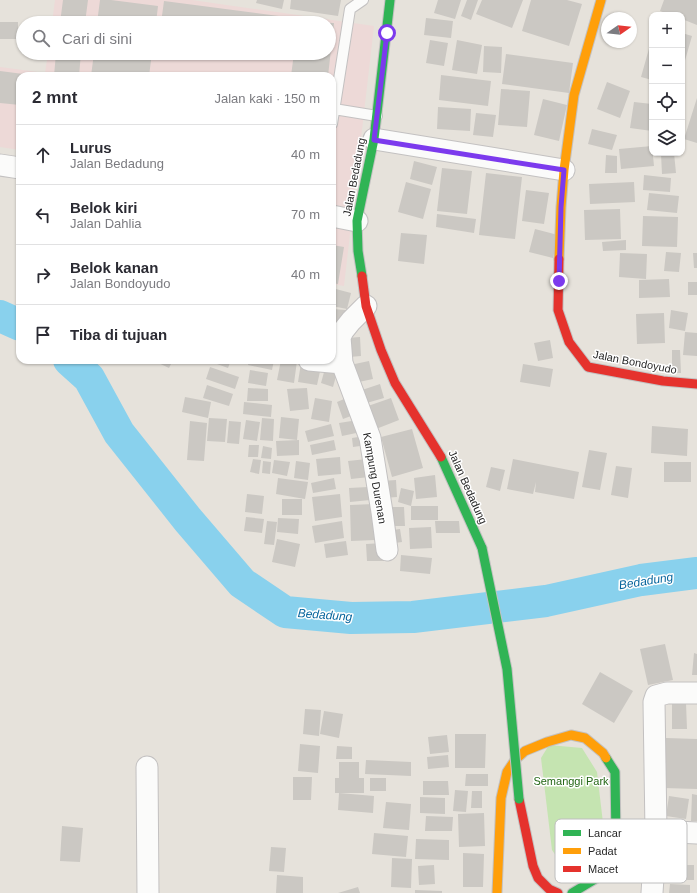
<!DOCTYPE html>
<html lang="id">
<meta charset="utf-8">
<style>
:root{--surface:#fff;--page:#f7f7f7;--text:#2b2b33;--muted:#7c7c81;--line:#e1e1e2}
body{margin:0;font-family:Arial,sans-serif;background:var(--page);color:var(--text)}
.controls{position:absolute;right:12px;top:12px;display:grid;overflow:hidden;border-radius:8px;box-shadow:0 1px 3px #0004}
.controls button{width:36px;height:36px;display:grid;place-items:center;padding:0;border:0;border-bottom:1px solid var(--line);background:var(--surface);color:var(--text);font:20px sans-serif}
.compass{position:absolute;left:601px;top:12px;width:36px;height:36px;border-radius:50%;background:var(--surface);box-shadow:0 1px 3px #0004;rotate:76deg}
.stop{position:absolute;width:12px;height:12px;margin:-9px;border:3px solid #7c3aed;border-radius:50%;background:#fff}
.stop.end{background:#7c3aed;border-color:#fff;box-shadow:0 1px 4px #0008}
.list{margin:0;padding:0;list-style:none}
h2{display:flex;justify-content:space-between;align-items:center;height:52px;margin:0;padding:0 16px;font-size:17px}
h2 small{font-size:13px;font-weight:400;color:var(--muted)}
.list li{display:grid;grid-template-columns:26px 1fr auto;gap:12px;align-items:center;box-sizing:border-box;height:60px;padding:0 16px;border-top:1px solid var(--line)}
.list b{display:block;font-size:15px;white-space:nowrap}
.list p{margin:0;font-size:13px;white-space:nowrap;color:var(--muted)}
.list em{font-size:13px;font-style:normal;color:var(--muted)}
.icon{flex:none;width:22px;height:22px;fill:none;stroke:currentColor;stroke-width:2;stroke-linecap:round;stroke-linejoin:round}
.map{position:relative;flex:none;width:697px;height:893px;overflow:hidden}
.search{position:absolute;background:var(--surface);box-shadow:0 1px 3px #0004;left:16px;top:16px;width:320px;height:44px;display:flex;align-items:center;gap:10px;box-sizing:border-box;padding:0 14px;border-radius:22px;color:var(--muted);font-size:15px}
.panel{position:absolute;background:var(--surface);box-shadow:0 1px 3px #0004;left:16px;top:72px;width:320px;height:292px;border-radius:12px}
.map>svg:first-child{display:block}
.medical{fill:#edd9d7}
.green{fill:#c5e4b1}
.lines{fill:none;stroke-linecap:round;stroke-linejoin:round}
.river{stroke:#89d1ed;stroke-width:32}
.building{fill:#cbc8c3}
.lane-casing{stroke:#c3c1c1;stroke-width:12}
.street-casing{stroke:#c3c1c1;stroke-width:23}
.fast-casing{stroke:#c3c1c1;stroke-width:11}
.slow-casing{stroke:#c3c1c1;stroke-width:11}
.jam-casing{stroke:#c3c1c1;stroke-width:11}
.lane{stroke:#fbfbfa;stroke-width:10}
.street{stroke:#fbfbfa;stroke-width:21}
.fast{stroke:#30b455;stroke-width:9}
.slow{stroke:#ff9f0a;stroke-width:9}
.jam{stroke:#e5322d;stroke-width:9}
.fast-bridge-casing{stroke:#c3c1c1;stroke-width:11;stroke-linecap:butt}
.fast-bridge{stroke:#30b455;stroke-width:9}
.route{stroke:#7c3aed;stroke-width:5}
.labels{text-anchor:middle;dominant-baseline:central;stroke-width:3;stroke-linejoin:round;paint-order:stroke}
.street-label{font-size:11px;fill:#272727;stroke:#fff}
.park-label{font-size:11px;fill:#236615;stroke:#fff}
.water-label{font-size:12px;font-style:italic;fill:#05649c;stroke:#fff}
.key{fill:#fff;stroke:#bebebe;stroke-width:1}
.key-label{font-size:11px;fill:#272727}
</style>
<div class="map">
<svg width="697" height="893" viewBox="0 0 697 893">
<rect width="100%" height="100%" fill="#e6e2db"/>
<path class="medical" d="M55,0h137l182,26 -30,260 -12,-2v-208h-312v74l-20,-3v-80l45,6 3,-20h281v-30h-277z"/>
<path class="green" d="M549,745l33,3 15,24 8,68 -19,22 -23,4 -11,-16 -11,-92z"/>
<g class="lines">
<path class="river" d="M0,316l20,9
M69,360l20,18 30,55 69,87 54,63 43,29 66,6 62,-1 133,-16 95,-21 56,-7"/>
</g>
<path class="building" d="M63,0h25l-3,23h-25z
M100,0h11l47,6 -2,17h-59z
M257,0h27l-2,9 -26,-6z
M291,0h50l-3,16 -48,-7z
M438,0h23l-6,19 -21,-6z
M467,0h11l-7,20 -10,-4z
M482,0h41l-11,28 -36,-14z
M531,0h36l15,4 -13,42 -47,-15z
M664,0h33v25l-15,-6v-4h-11l-11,-4z
M164,1l160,21v1h-163z
M426,18l27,3 -2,17 -27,-3z
M0,22h18v17h-18z
M329,23h5l-6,53h-37l3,-23h35z
M682,33l10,3 -10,35z
M652,38v42l-11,-3z
M430,40l18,3 -4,23 -18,-3z
M457,40l25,5 -5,29 -25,-4z
M484,46l18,1 -1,26 -18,-1z
M56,53h25l-2,23h-25z
M94,53h58l-3,23h-58z
M506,54l67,9 -4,30 -67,-9z
M0,71l31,4 -11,1v29l-20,-2z
M441,75l50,6 -3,25 -49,-6z
M607,82l23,9 -10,27 -23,-9z
M501,89l29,2 -3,36 -29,-2z
M697,98v45l-13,-4z
M543,99l24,6 -8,36 -25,-6z
M634,102l18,2v27l-22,-3z
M438,107l33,2 -1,22 -33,-2z
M476,113l20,2 -3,22 -20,-2z
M592,129l25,6 -5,15 -24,-6z
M652,146l2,20 -33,3 -2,-20z
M674,153l2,20 -14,1 -1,-20z
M606,155l11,1v17h-12z
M414,161l23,6 -5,18 -22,-6z
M442,168l30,3 -5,43 -30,-3z
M486,173l36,4 -7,62 -36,-4z
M644,175l27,3 -1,14 -27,-2z
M406,182l25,7 -8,30 -25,-7z
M634,182l1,20 -45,2 -1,-20z
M526,190l23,3 -5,31 -22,-3z
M649,193l30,3 -2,17 -30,-3z
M620,209l1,30 -36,1 -1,-30z
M437,214l39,5 -2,14 -38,-6z
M643,216l35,1 -1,30 -35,-1z
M535,229l23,6 -5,23 -24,-6z
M401,233l26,2 -3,29 -26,-3z
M626,240v10l-23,1 -1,-9z
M332,245l12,2 -6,37 -6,-1z
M666,252l15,1 -2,19 -15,-1z
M620,253l27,1 -1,25 -27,-2z
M693,253h4v15h-3z
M669,279l1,18 -31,1v-18z
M688,282h9v13h-9z
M332,288l19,5 -4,16 -15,-3z
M332,309l14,1 -1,14 -13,-1z
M671,310l17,3 -3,18 -16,-3z
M664,313l1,30 -28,1 -1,-30z
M685,332l12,1v23l-14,-1z
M360,337l1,19 -12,1 -2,-19z
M550,340l3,18 -15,3 -4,-18z
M672,350h8l1,23h-9z
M152,360h21l-4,8z
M206,360h25l-3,8z
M249,360h25l-2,10 -24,-5z
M281,360l16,1 -3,22 -17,-3z
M369,361l4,18 -19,4 -4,-18z
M301,363l20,4 -4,18 -19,-3z
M523,364l30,5 -3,18 -30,-5z
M326,365l12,4 -5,18 -12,-4z
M210,367l29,10 -4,12 -29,-10z
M250,370l18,3 -2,13 -18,-3z
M380,384l4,14 -21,6 -4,-13z
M207,385l26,9 -4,12 -26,-8z
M248,388l20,1v12h-21z
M307,388l2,21 -19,2 -3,-22z
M185,397l26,5 -3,16 -26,-6z
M349,397l7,17 -13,5 -6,-17z
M315,398l17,3 -3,21 -18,-3z
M391,398l8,22 -23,9 -8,-23z
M244,402l28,3 -1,12 -28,-3z
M281,417l18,2 -2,21 -18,-2z
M209,418l18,1 -2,23 -18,-1z
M262,418l12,1 -1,22 -13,-1z
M246,420l14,2 -3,19 -14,-2z
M358,420l3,12 -19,4 -3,-13z
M190,421l17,2 -3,38 -17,-1z
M229,421l12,1 -2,22 -12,-1z
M331,424l3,12 -26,6 -3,-11z
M652,426l36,3 -1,27 -36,-3z
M412,429l11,39 -31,9 -11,-40z
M365,436l2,9 -14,2 -1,-9z
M299,440v15l-22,1 -1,-15z
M334,440l2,10 -24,5 -2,-10z
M249,445h10l-1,12h-10z
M263,446l9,2 -1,11 -10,-1z
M589,450l18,3 -7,37 -18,-3z
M340,457l1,17 -23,2 -2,-17z
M253,459l8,1 -2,14 -9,-2z
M367,459l2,18 -18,2 -3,-18z
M513,459l66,13 -5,27 -39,-7 1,-10 -3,12 -26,-5z
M274,460l16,2 -3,14 -15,-3z
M263,461l8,1 -1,12 -8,-1z
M296,461l14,2 -2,17 -14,-2z
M664,462h27v20h-27z
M616,466l16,2 -4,30 -17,-3z
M491,467l14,3 -5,21 -14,-4z
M435,475l2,22 -21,2 -2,-21z
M278,478l30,4 -3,17 -29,-5z
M334,478l2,11 -23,4 -2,-10z
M396,480l1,17 -14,1 -1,-17z
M368,487l2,13 -20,2 -1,-14z
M401,488l13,3 -3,15 -13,-4z
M247,494l17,2 -2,18 -17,-2z
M340,494l2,23 -27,4 -3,-24z
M282,499h20v16h-20z
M374,504l1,36 -24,1 -1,-36z
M411,506h27v14h-27z
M388,507h16l1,19h-16z
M246,517l18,2 -2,14 -18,-2z
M278,518l21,1 -1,15 -21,-2z
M267,521l10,1 -3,23 -10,-1z
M342,521l2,17 -29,5 -3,-17z
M435,521h24l1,12h-24z
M431,527l1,21 -22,1 -1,-21z
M400,529l2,13 -14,2 -2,-13z
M277,539l23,5 -5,23 -23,-5z
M346,541l2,14 -22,3 -2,-14z
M384,543v18h-17l-1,-17z
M401,555l31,3 -2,16 -30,-3z
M665,644l8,36 -25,5 -8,-36z
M694,653l3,1v21h-5z
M600,672l33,19 -19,32 -32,-19z
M686,703l1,26h-15v-25z
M305,709l16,1 -2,26 -16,-2z
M324,711l19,3 -4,24 -19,-4z
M455,734h31l-1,34h-30z
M447,735l2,17 -19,2 -2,-17z
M666,738l31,1v50l-33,-1z
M300,744l20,2 -2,27 -20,-2z
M337,746l15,1v12h-16z
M448,755l1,12 -21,2 -1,-12z
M366,760l45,2v14l-46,-2z
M339,762h20v16h5v15h-29v-15h4z
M466,774h22v12h-23z
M293,777h19l-1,23h-18z
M370,778h16v13h-16z
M423,781h25l1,14h-26z
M455,790l13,1 -2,21 -13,-1z
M472,791h10v17h-11z
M339,793l35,3 -1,17 -35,-3z
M692,794l5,1v26h-6z
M669,796l20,3 -3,20 -20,-3z
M420,797l25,1v16l-25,-1z
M386,802l25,2 -2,26 -26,-2z
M484,813l1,33 -26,1 -1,-33z
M426,816l27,1 -1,14h-27z
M62,826l21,2 -3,34 -20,-1z
M374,833l34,3 -2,21 -34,-3z
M416,839l33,1v20l-34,-1z
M271,847l15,1 -2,24 -15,-1z
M463,853l21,1 -1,33h-20z
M392,858l20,1 -1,29 -20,-1z
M434,865l1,19 -16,1 -1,-19z
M665,865h29v15h-29z
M277,875l26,2v16h-27z
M670,884l20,1v8h-21z
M358,887l2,6h-22z
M415,890l27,1v2h-27z"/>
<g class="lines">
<defs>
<path id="lane" d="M334,109l43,7
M332,124l18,-115 13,-9"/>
<path id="street" d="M374,139l190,31
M0,165l20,3
M332,216l25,5
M366,306l-15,15 -8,10 -3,6 2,26 28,75 12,74 5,38
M309,360l33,3
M147,767l1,126
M656,831l41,2
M652,893l4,-62 -2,-129 2,-6 11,-3h30"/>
<path id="fast" d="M362,276l-4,-25 -1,-30 17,-82 16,-139
M441,457l41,91
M572,893l25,-15 8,-12 11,-27 -1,-67 -9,-14"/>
<path id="slow" d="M559,259l2,-52 3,-37 10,-75 27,-95
M497,893l4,-95 6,-26 8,-12 10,-9 22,-9 24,-7 14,3 18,15 3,5"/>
<path id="jam" d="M559,259l-1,51 11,32 19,25 75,14 34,3
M362,276l4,30 15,44 14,33 46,74
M519,799l14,67 5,12 11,11 9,4"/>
</defs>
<use href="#lane" class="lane-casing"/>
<use href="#street" class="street-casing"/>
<use href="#fast" class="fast-casing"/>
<use href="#slow" class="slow-casing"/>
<use href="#jam" class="jam-casing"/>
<use href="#lane" class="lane"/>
<use href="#street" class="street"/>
<use href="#fast" class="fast"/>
<use href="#slow" class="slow"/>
<use href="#jam" class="jam"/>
<defs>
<path id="fast-bridge" d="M482,548l25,121 12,130"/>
</defs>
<use href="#fast-bridge" class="fast-bridge-casing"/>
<use href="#fast-bridge" class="fast-bridge"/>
</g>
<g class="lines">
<path class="route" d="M387,33l-13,107 190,30 -3,37 -2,74"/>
</g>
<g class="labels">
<g class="street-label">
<text transform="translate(354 177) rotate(-79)">Jalan Bedadung</text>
<text transform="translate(635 362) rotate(11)">Jalan Bondoyudo</text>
<text transform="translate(375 478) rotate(80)">Kampung Durenan</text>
<text transform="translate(468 487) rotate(66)">Jalan Bedadung</text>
</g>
<g class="park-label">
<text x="571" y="781">Semanggi Park</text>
</g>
<g class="water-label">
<text transform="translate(646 581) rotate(-9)">Bedadung</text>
<text transform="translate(325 615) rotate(4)">Bedadung</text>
</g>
</g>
<rect x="555" y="819" width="132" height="64" rx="6" class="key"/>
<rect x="563" y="830" width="18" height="6" fill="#30b455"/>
<rect x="563" y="848" width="18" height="6" fill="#ff9f0a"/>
<rect x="563" y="866" width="18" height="6" fill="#e5322d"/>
<g class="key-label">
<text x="588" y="837">Lancar</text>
<text x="588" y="855">Padat</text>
<text x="588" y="873">Macet</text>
</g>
</svg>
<div class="controls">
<button>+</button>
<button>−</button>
<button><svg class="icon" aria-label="locate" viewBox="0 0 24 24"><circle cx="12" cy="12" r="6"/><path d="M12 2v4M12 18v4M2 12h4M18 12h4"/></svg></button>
<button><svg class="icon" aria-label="layers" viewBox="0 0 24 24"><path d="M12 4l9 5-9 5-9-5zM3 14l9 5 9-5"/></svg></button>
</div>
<svg class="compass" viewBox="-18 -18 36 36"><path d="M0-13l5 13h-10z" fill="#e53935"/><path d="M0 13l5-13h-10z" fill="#7c7c81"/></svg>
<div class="stop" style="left:387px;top:33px"></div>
<div class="stop end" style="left:559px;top:281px"></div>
<div class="search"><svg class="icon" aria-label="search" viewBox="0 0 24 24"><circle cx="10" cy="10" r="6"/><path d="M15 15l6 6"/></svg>Cari di sini</div>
<section class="panel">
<h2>2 mnt<small>Jalan kaki · 150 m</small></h2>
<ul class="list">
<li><svg class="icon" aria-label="ahead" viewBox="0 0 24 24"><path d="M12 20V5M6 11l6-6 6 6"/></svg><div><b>Lurus</b><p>Jalan Bedadung</p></div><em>40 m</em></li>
<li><svg class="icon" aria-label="left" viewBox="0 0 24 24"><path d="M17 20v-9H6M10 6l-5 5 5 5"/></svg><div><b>Belok kiri</b><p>Jalan Dahlia</p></div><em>70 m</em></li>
<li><svg class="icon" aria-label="right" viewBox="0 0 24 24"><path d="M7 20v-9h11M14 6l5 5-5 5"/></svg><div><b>Belok kanan</b><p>Jalan Bondoyudo</p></div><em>40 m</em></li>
<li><svg class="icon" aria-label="arrive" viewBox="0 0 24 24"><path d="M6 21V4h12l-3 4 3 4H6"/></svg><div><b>Tiba di tujuan</b></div></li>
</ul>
</section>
</div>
